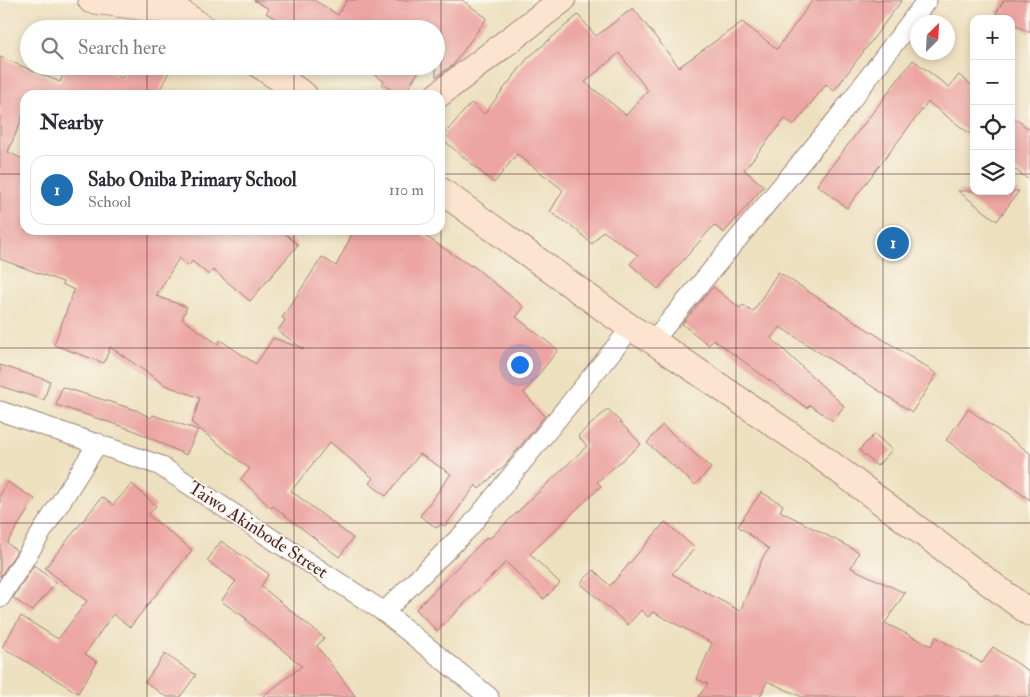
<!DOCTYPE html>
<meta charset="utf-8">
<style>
:root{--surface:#fff;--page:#f7f7f7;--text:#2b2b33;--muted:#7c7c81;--line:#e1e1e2;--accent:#1f6fb2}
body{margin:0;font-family:"IM FELL Double Pica",serif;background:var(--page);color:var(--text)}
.controls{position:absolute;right:15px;top:15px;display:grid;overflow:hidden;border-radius:10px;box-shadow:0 2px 8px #0003}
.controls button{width:45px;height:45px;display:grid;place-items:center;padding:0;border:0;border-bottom:1px solid var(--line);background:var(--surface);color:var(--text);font:25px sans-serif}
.compass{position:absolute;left:910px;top:15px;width:45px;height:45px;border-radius:50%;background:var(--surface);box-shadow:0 2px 8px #0003;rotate:24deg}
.you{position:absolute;left:519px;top:364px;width:18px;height:18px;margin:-12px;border:4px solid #fff;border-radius:50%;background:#1a73e8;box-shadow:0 0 0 8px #1a73e833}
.badge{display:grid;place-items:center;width:32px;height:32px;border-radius:50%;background:var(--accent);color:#fff;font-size:16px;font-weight:700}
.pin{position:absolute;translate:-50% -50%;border:2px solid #fff;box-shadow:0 1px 5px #0006}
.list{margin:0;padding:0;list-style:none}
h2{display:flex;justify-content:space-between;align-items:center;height:65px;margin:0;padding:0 20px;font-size:21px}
h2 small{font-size:16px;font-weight:400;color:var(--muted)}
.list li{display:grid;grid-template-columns:32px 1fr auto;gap:15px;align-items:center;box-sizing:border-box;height:70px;margin:0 10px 10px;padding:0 10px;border:1px solid var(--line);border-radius:15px}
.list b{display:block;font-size:19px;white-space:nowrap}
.list p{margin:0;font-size:16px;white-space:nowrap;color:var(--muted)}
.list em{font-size:16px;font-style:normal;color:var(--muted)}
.icon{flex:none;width:28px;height:28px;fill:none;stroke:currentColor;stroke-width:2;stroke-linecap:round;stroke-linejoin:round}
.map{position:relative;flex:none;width:1030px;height:697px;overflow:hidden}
.search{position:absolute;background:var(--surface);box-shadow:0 2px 8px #0003;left:20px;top:20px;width:425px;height:55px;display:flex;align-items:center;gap:12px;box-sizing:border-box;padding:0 18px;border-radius:28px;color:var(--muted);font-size:19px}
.panel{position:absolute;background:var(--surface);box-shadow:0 2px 8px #0003;left:20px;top:90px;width:425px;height:145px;border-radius:15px}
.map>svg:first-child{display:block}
.building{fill:#eca5a2;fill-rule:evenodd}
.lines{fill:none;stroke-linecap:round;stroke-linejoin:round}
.street-casing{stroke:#9c8075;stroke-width:21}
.secondary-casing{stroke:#9c8075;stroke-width:28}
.street{stroke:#fff;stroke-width:19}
.secondary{stroke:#fde4d0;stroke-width:26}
.grid{fill:none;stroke:#4a1f2b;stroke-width:1;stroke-opacity:0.55}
.labels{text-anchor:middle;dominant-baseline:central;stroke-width:4;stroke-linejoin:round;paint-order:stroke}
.street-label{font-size:18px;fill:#4a1f2b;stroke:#fbf7ec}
</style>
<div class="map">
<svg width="1030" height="697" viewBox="0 0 1030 697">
<rect width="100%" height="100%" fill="#fbf7ec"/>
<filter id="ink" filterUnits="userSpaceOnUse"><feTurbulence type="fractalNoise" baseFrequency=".02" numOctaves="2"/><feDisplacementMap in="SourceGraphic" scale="10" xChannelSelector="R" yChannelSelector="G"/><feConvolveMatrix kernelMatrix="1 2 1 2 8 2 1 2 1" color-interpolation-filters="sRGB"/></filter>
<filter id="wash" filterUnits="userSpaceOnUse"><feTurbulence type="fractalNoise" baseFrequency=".0096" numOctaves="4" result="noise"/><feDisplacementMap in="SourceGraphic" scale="20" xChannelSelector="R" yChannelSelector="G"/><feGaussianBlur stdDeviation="1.12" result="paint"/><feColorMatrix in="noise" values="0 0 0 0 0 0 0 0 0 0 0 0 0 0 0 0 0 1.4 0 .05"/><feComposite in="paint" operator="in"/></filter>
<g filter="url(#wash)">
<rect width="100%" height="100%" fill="#ede0bf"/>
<g id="blocks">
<path class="building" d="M254,0h60l24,15 9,-15h115l25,18 -34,47 -17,12v-48h-137l-13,-8 -2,3 -18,-11 3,-4z
M813,0h89l-68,91 -8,-7 -32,41 -9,-6 -41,51 20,16 -40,47 -10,-8 -56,64 -28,-25 8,-9 -35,-24 -11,13 -19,-17 -23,-15 13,-22 -46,-36 -23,29 -53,-45 30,-35 13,11 44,-56 50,-43 18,21 37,-28 46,59 63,-45 35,27zM619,53l29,38 -22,24 -41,-33z
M1004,0h26v33l-19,-11v-3h-5l-10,-6z
M0,57l60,25 7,-16h30l25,12 6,-12h44l-15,29h-132v16l-17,41 17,8v70h256l17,15 -48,56 -37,-31 -4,5 -17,-14 -3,5 -10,-8 -23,38 31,11 -5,12 36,25 2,-4 36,24 17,-26 31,11 -26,-18 7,-11 -3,-2 40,-61 14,9 18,-36h62l55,36 1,-1 52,42 -8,10 42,33 -34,43 21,23 -40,49 -26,24 -3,-4 -31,41 -4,-2 -4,4 -17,-12 31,-42 -31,-20 -34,42 -17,-13 4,-5 -43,-36 -39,49 62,47 -14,19 -66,-51 -2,2 -30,-29 9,-10 -58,-46 8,-25 -35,-13 -55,-38 -6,16 -50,-18 20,-55 -12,-6 1,-2 -63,-23z
M913,60l36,27 10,-12 15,12v50l-46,-35 -81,106 -30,-23z
M361,66h61l-18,29h-4l-18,-11 2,-3z
M1011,115l19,15v51l-19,-15z
M958,191h61l-22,30z
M778,272l159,102 -25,38 -132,-85 -9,11 73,68 -11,15 -23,-16 -3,3 -94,-69 -4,6 -27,-21 31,-37 27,21 3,-3 10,7z
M0,365l50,16 -6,19 -44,-14z
M62,387l74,23 15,8 2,-3 45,15 -12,25 -53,-25 -77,-25z
M608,409l33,35 -44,38 4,4 -71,68 30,29 -16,16 -38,-37 -69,69 -21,-22 71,-72 2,2 98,-93 -9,-10z
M968,409l62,44v47l-84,-60z
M662,425l49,43 -16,17 -48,-42z
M875,434l17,16 -15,16 -18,-16z
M8,482l27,17 -28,44 10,8 -17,26v-82z
M132,484l24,22 -8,9 44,35 -62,77 -17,-13 -28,40 12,8 -19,31 -76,-46 19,-31 37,23 29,-38 -42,-33 57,-71 11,8z
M761,492l22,13 -3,6 79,41 -8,16 54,25 -20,30 46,23 5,-9 46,26 11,-16 37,25v25h-228l-35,-16 -7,16h-62l10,-13 -11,-5 15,-36 -59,-31 -5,5 -7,-7 -13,15 -48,-42 14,-13 16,16 55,-64 30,26 -23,26 68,37 23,-54 6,-8 -31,-23z
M221,541l48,33 -8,12 63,52 -7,8 39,51h-94l40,-31 -56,-46 1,-1 -26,-18 15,-20 -29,-20z
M34,565l22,18 -24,28 -19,-13z
M165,654l31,21 -16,22h-13l-22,-15z"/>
</g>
</g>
<g filter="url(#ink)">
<use href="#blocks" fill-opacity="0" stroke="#9c8075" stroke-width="1"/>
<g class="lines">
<defs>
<path id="street" d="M653,341l184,-222 90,-119
M0,411l159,54 225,147 105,85
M0,598l98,-155
M384,612l84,-83 163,-201"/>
<path id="secondary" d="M91,0l89,12 25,17
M261,66l43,29
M438,95l124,-95
M440,190l191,138 22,13 155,106 222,166"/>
</defs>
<use href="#street" class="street-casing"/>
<use href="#secondary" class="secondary-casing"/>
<use href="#street" class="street"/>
<use href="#secondary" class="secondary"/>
</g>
</g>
<path class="grid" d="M147,0v29M294,0v29M441,0v697M589,0v697M736,0v697M883,0v697M147,66v29M294,66v29M0,174h25M440,174h534M1011,174h19M147,230v467M294,230v467M0,348h1030M0,523h1030"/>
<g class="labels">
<g class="street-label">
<text transform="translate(258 530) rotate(33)">Taiwo Akinbode Street</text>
</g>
</g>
</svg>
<div class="controls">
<button>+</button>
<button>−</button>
<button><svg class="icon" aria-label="locate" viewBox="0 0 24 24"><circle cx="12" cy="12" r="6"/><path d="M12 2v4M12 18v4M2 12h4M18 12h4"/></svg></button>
<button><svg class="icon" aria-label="layers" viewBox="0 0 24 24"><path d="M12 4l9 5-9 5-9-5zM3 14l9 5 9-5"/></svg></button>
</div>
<svg class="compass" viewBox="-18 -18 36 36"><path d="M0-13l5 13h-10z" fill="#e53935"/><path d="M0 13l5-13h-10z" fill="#7c7c81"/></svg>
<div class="you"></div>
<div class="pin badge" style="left:893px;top:243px">1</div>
<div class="search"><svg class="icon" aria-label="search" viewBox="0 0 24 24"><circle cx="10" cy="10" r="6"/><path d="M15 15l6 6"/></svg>Search here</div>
<section class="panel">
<h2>Nearby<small></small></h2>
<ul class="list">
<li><span class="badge">1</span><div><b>Sabo Oniba Primary School</b><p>School</p></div><em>110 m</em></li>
</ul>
</section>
</div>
